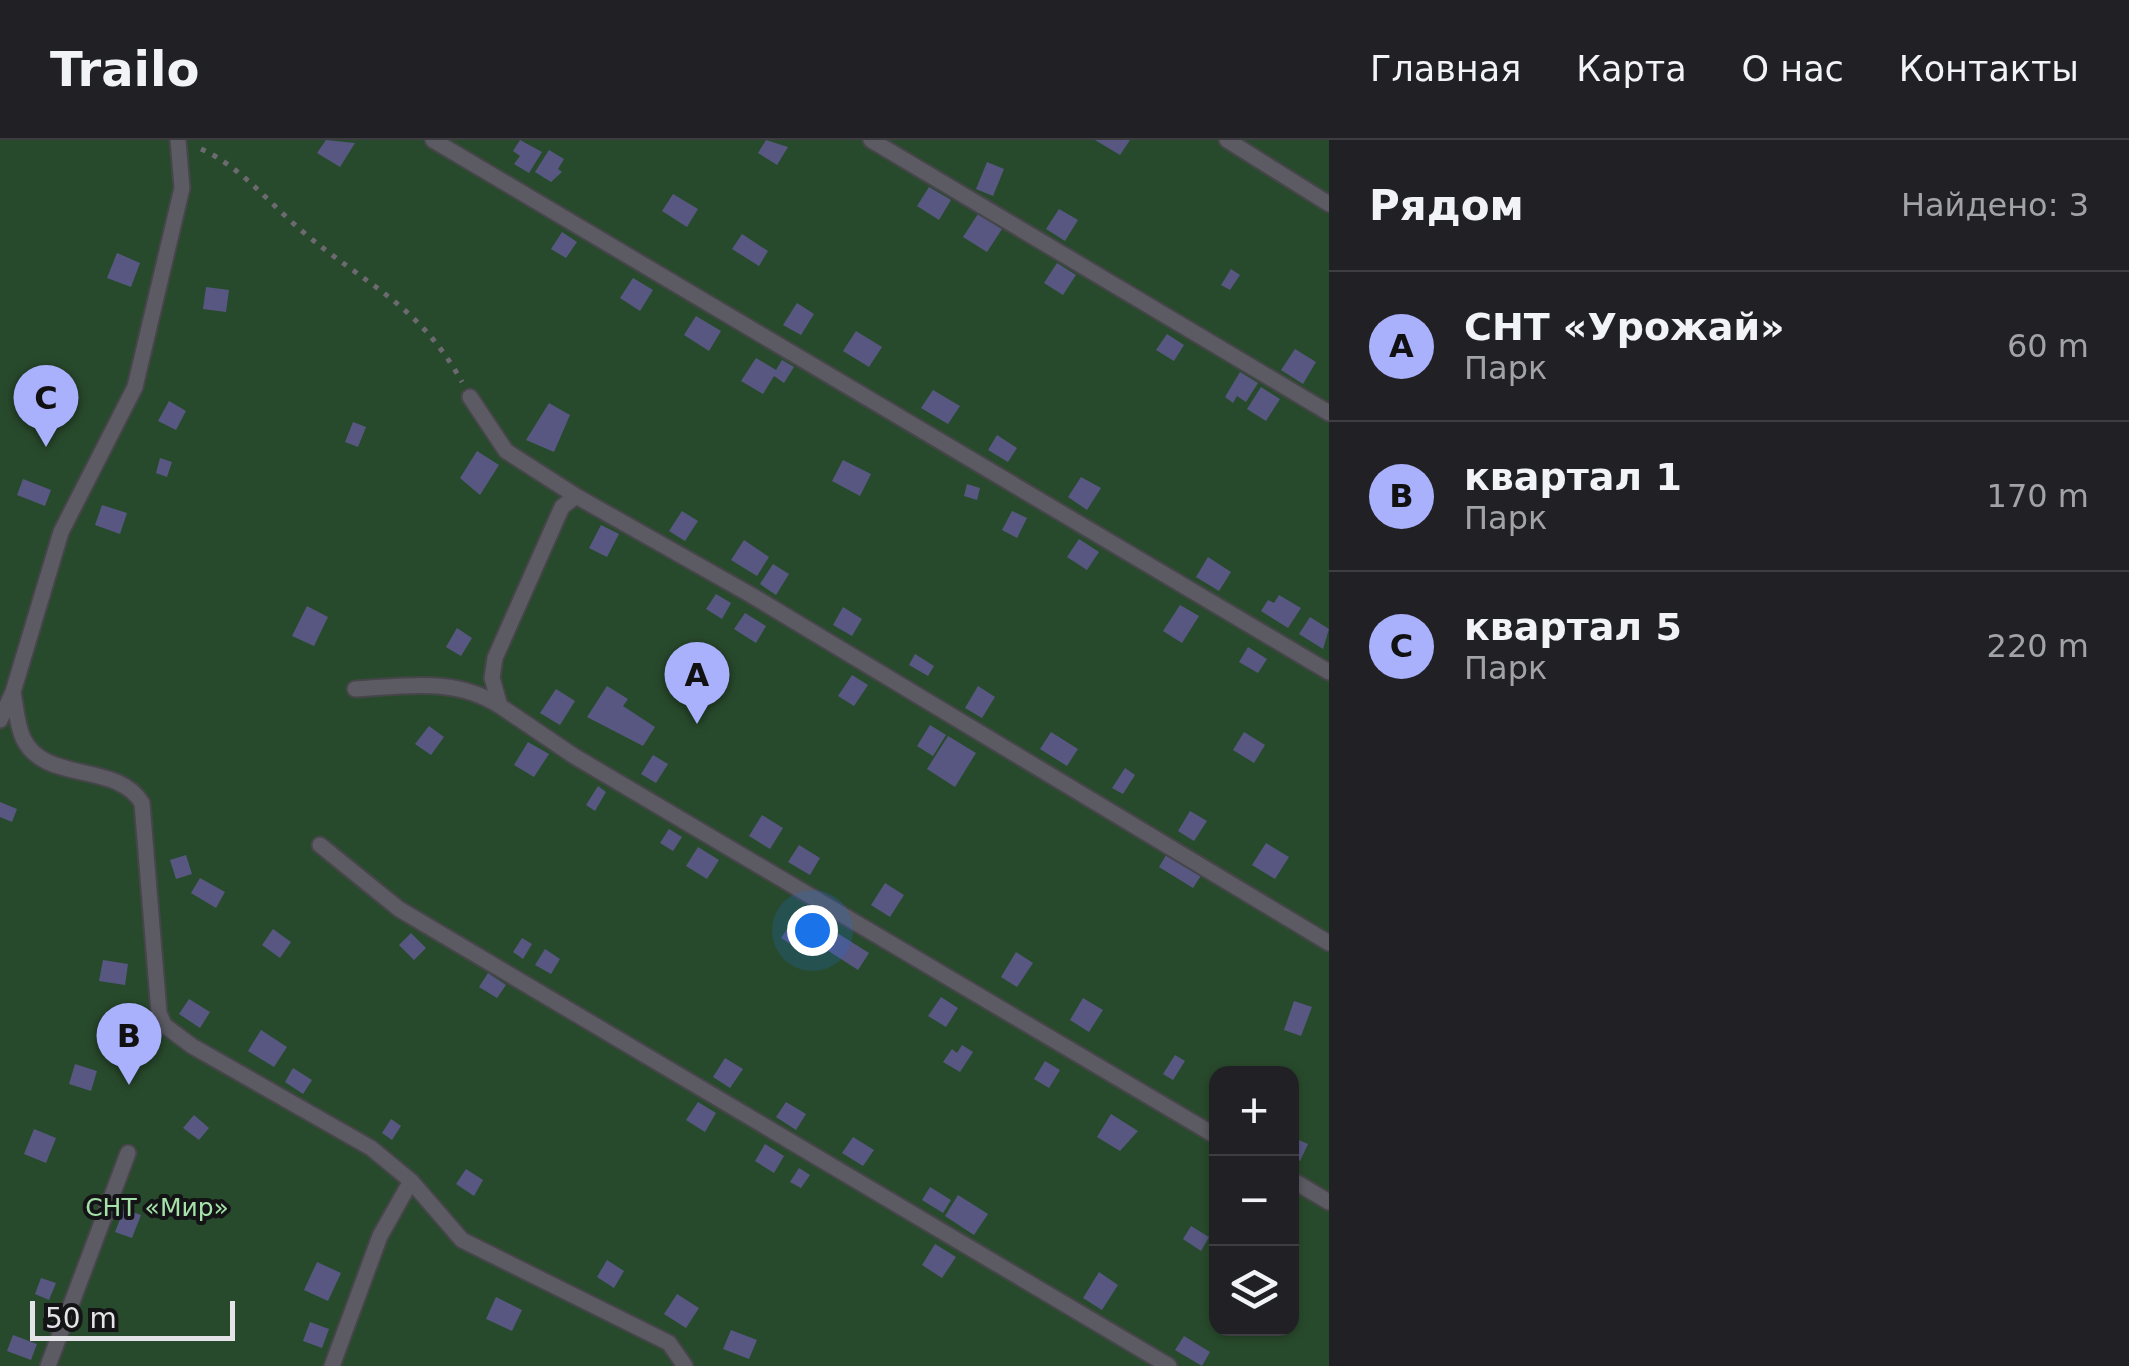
<!DOCTYPE html>
<html lang="ru">
<meta charset="utf-8">
<style>
:root{--surface:#212025;--page:#29282d;--text:#f1f3f6;--muted:#a2a3a7;--line:#3e3e42;--accent:#a9b0fc}
body{margin:0;font-family:"DejaVu Sans",sans-serif;background:var(--page);color:var(--text)}
.controls{position:absolute;right:30px;bottom:30px;display:grid;overflow:hidden;border-radius:20px;box-shadow:0 2px 8px #0004}
.controls button{width:90px;height:90px;display:grid;place-items:center;padding:0;border:0;border-bottom:2px solid var(--line);background:var(--surface);color:var(--text);font:50px sans-serif}
.scale{position:absolute;left:30px;bottom:25px;width:205px;box-sizing:border-box;padding-left:10px;border:5px solid #e4e3e7;border-top:0;font-size:28px;line-height:35px;white-space:nowrap;color:#e4e3e7;-webkit-text-stroke:8px #141316;paint-order:stroke}
.you{position:absolute;left:812px;top:790px;width:35px;height:35px;margin:-25px;border:8px solid #fff;border-radius:50%;background:#1a73e8;box-shadow:0 0 0 15px #1a73e833}
.badge{display:grid;place-items:center;width:65px;height:65px;border-radius:50%;background:var(--accent);color:#111;font-size:32px;font-weight:700}
.pin{position:absolute;translate:-50% -82px;filter:drop-shadow(0 2px 5px #0008)}
.pin::after{content:'';position:absolute;top:52px;width:35px;height:30px;background:inherit;clip-path:polygon(0 0,100% 0,50% 100%)}
.list{margin:0;padding:0;list-style:none}
h2{display:flex;justify-content:space-between;align-items:center;height:130px;margin:0;padding:0 40px;font-size:42px}
h2 small{font-size:32px;font-weight:400;color:var(--muted)}
.list li{display:grid;grid-template-columns:65px 1fr auto;gap:30px;align-items:center;box-sizing:border-box;height:150px;padding:0 40px;border-top:2px solid var(--line)}
.list b{display:block;font-size:38px;white-space:nowrap}
.list p{margin:0;font-size:32px;white-space:nowrap;color:var(--muted)}
.list em{font-size:32px;font-style:normal;color:var(--muted)}
.icon{flex:none;width:55px;height:55px;fill:none;stroke:currentColor;stroke-width:2;stroke-linecap:round;stroke-linejoin:round}
.map{position:relative;flex:none;width:1329px;height:1226px;overflow:hidden}
header{display:flex;align-items:center;gap:60px;box-sizing:border-box;height:140px;padding:0 50px;background:var(--surface);border-bottom:2px solid var(--line)}
header strong{font-size:48px}
nav{display:flex;gap:55px;margin-inline-start:auto;font-size:35px}
main{display:flex}
aside{flex:1;background:var(--surface)}
.map>svg:first-child{display:block}
.green{fill:#284a2c;fill-rule:evenodd}
.building{fill:#575782}
.lines{fill:none;stroke-linecap:round;stroke-linejoin:round}
.lane-casing{stroke:#46454a;stroke-width:19}
.path{stroke:#6c6a70;stroke-width:5;stroke-dasharray:5 8;stroke-linecap:butt}
.lane{stroke:#5c5a62;stroke-width:15}
.labels{text-anchor:middle;dominant-baseline:central;stroke-width:8;stroke-linejoin:round;paint-order:stroke}
.park-label{font-size:25px;fill:#a5e2aa;stroke:#141316}
</style>
<header>
<strong>Trailo</strong>
<nav><a>Главная</a><a>Карта</a><a>О нас</a><a>Контакты</a></nav>
</header>
<main>
<div class="map">
<svg width="1329" height="1226" viewBox="0 0 1329 1226">
<rect width="100%" height="100%" fill="#2c2a31"/>
<path class="green" d="M0,0h1329v1226h-1329zM1216,934h76v254h-76z"/>
<path class="building" d="M326,0l29,3 -15,24 -23,-14z
M520,0l22,12 -13,21 -15,-9 6,-8 -7,-5z
M766,0l22,7 -11,18 -19,-12z
M1095,0h35l-10,15z
M549,10l15,9 -6,10 4,3 -11,10 -16,-10z
M987,22l17,7 -11,27 -17,-7z
M929,47l22,13 -12,20 -22,-14z
M673,54l25,15 -11,18 -25,-16z
M1059,69l19,11 -13,21 -19,-12z
M978,74l24,15 -15,23 -24,-15z
M562,92l15,10 -11,16 -15,-9z
M742,94l26,17 -9,15 -27,-17z
M117,113l23,10 -9,24 -24,-9z
M1057,123l19,12 -13,20 -19,-12z
M1231,129l9,6 -10,15 -9,-5z
M633,138l20,12 -13,21 -20,-13z
M206,147l23,3 -3,22 -23,-3z
M797,163l17,11 -13,21 -18,-10z
M696,176l25,15 -12,20 -25,-16z
M856,191l26,16 -13,20 -26,-16z
M1167,194l17,11 -10,16 -18,-11z
M1295,209l21,13 -13,22 -22,-14z
M756,218l20,12 6,-10 12,7 -10,16 -10,-7 -11,18 -22,-13z
M1240,232l18,11 -12,19 -9,-6 -4,7 -8,-6z
M1261,247l19,12 -14,22 -19,-12z
M933,250l27,16 -12,18 -27,-16z
M169,261l17,10 -10,19 -18,-9z
M549,263l21,12 -16,37 -28,-12z
M353,282l13,5 -8,20 -13,-5z
M997,295l20,13 -9,14 -20,-12z
M477,311l22,14 -19,30 -20,-17z
M160,318l12,4 -5,15 -11,-4z
M843,320l28,14 -11,22 -28,-15z
M1081,337l20,11 -14,22 -19,-13z
M23,339l28,11 -6,16 -28,-11z
M967,344l13,4 -3,12 -13,-4z
M102,365l25,8 -7,21 -25,-9z
M682,371l16,10 -13,20 -16,-10z
M1012,371l15,7 -10,20 -15,-8z
M601,385l18,9 -12,23 -18,-9z
M1079,399l20,13 -12,18 -20,-13z
M744,400l25,17 -12,19 -26,-16z
M1208,417l23,15 -12,19 -23,-14z
M773,424l16,10 -13,21 -16,-11z
M716,454l15,9 -9,16 -16,-10z
M1279,455l22,13 -13,20 -27,-17 7,-11 6,3z
M1180,465l19,11 -17,27 -19,-12z
M307,466l21,11 -14,29 -22,-10z
M843,467l19,12 -10,17 -19,-11z
M745,473l21,13 -10,17 -22,-14z
M1310,477l19,12 -6,20 -24,-15z
M457,488l15,10 -11,18 -15,-9z
M1248,507l19,12 -9,14 -19,-11z
M915,514l19,12 -6,10 -19,-11z
M852,535l16,10 -14,21 -16,-10z
M607,546l21,13 -5,7 32,21 -12,19 -56,-29z
M978,546l17,11 -13,21 -17,-10z
M556,549l19,12 -15,24 -20,-12z
M930,585l16,10 -13,21 -16,-10z
M429,586l15,11 -13,18 -16,-11z
M1051,592l27,17 -11,17 -27,-17z
M1244,592l21,13 -11,18 -21,-13z
M948,596l28,17 -21,34 -28,-18z
M528,602l21,12 -15,23 -20,-12z
M653,615l15,9 -12,19 -15,-9z
M1125,628l10,7 -12,19 -11,-6z
M598,646l8,6 -11,19 -9,-6z
M0,662l17,7 -5,13 -12,-5z
M1190,671l17,10 -13,20 -16,-10z
M762,675l21,13 -13,21 -21,-13z
M669,689l13,8 -9,14 -13,-8z
M1266,703l23,14 -14,22 -23,-14z
M799,705l21,13 -10,17 -22,-13z
M698,707l21,13 -12,19 -21,-13z
M1168,712l34,22 -9,14 -34,-21z
M186,715l6,19 -16,5 -6,-19z
M200,738l25,14 -9,16 -25,-15z
M885,743l19,12 -14,22 -19,-12z
M790,785l21,12 -9,14 -21,-13z
M273,789l18,13 -11,16 -18,-13z
M834,791l35,22 -11,17 -34,-22z
M411,793l15,15 -12,12 -15,-15z
M522,798l10,6 -9,15 -10,-7z
M545,809l15,10 -9,15 -16,-9z
M1016,812l17,11 -16,24 -16,-10z
M103,820l25,4 -3,21 -26,-4z
M488,833l18,12 -9,13 -18,-11z
M941,857l17,11 -12,19 -18,-11z
M1083,858l20,12 -14,22 -19,-12z
M189,859l21,13 -10,16 -21,-14z
M1294,861l18,6 -11,29 -17,-6z
M261,890l26,17 -13,20 -26,-16z
M962,905l11,7 -13,20 -17,-10 9,-13 5,4z
M1175,915l10,6 -12,19 -10,-6z
M725,918l18,11 -13,19 -17,-11z
M1045,921l15,9 -11,18 -15,-9z
M75,924l22,7 -6,20 -22,-7z
M293,928l19,12 -9,14 -18,-12z
M698,962l18,11 -11,19 -19,-12z
M786,962l20,12 -10,16 -20,-13z
M1111,974l27,17 -18,20 -23,-14z
M194,975l15,13 -10,12 -16,-12z
M391,979l10,7 -9,14 -10,-7z
M34,989l22,9 -10,25 -22,-9z
M853,997l21,13 -11,16 -21,-13z
M1292,997l16,7 -8,17 -8,-4z
M765,1004l19,12 -10,17 -19,-12z
M799,1028l11,7 -9,13 -11,-6z
M466,1029l17,11 -9,16 -18,-12z
M930,1047l21,13 -8,13 -21,-13z
M958,1055l30,19 -14,21 -29,-19z
M124,1069l17,6 -9,23 -17,-6z
M1191,1086l18,11 -8,14 -18,-12z
M935,1104l21,13 -14,21 -20,-13z
M607,1120l17,11 -10,17 -17,-11z
M317,1122l24,11 -13,28 -24,-11z
M1099,1132l19,13 -16,25 -19,-12z
M41,1138l15,5 -7,17 -14,-6z
M677,1154l22,14 -13,20 -22,-14z
M496,1157l26,13 -10,21 -26,-12z
M310,1182l19,7 -7,19 -19,-7z
M731,1190l26,10 -8,19 -26,-10z
M13,1195l24,9 -6,16 -24,-9z
M1184,1196l26,16 -8,14 -27,-16z"/>
<g class="lines">
<defs>
<path id="lane" d="M433,0l896,532
M871,0l458,273
M1227,0l102,64
M470,257l36,54 70,45 175,99 578,348
M576,356l-14,11 -67,151 -3,20 8,28 74,50 642,380
M355,549c51,-3 101,-12 145,17
M13,552c3,15 4,33 10,46 21,46 94,23 119,65l17,210 5,12 28,21 179,102 40,33 51,59 207,103 16,23
M0,580l13,-28 48,-160 74,-145 47,-199 -4,-48
M320,705l79,64 770,457
M1292,1040l37,22
M48,1226l80,-213
M332,1226l48,-130 31,-55"/>
</defs>
<use href="#lane" class="lane-casing"/>
<path class="path" d="M201,9c39,17 68,54 101,82 63,54 116,72 160,151"/>
<use href="#lane" class="lane"/>
</g>
<g class="labels">
<g class="park-label">
<text x="157" y="1067">СНТ «Мир»</text>
</g>
</g>
</svg>
<div class="controls">
<button>+</button>
<button>−</button>
<button><svg class="icon" aria-label="layers" viewBox="0 0 24 24"><path d="M12 4l9 5-9 5-9-5zM3 14l9 5 9-5"/></svg></button>
</div>
<div class="scale">50 m</div>
<div class="you"></div>
<div class="pin badge" style="left:697px;top:584px">A</div>
<div class="pin badge" style="left:129px;top:945px">B</div>
<div class="pin badge" style="left:46px;top:307px">C</div>
</div>
<aside>
<h2>Рядом<small>Найдено: 3</small></h2>
<ul class="list">
<li><span class="badge">A</span><div><b>СНТ «Урожай»</b><p>Парк</p></div><em>60 m</em></li>
<li><span class="badge">B</span><div><b>квартал 1</b><p>Парк</p></div><em>170 m</em></li>
<li><span class="badge">C</span><div><b>квартал 5</b><p>Парк</p></div><em>220 m</em></li>
</ul>
</aside>
</main>
